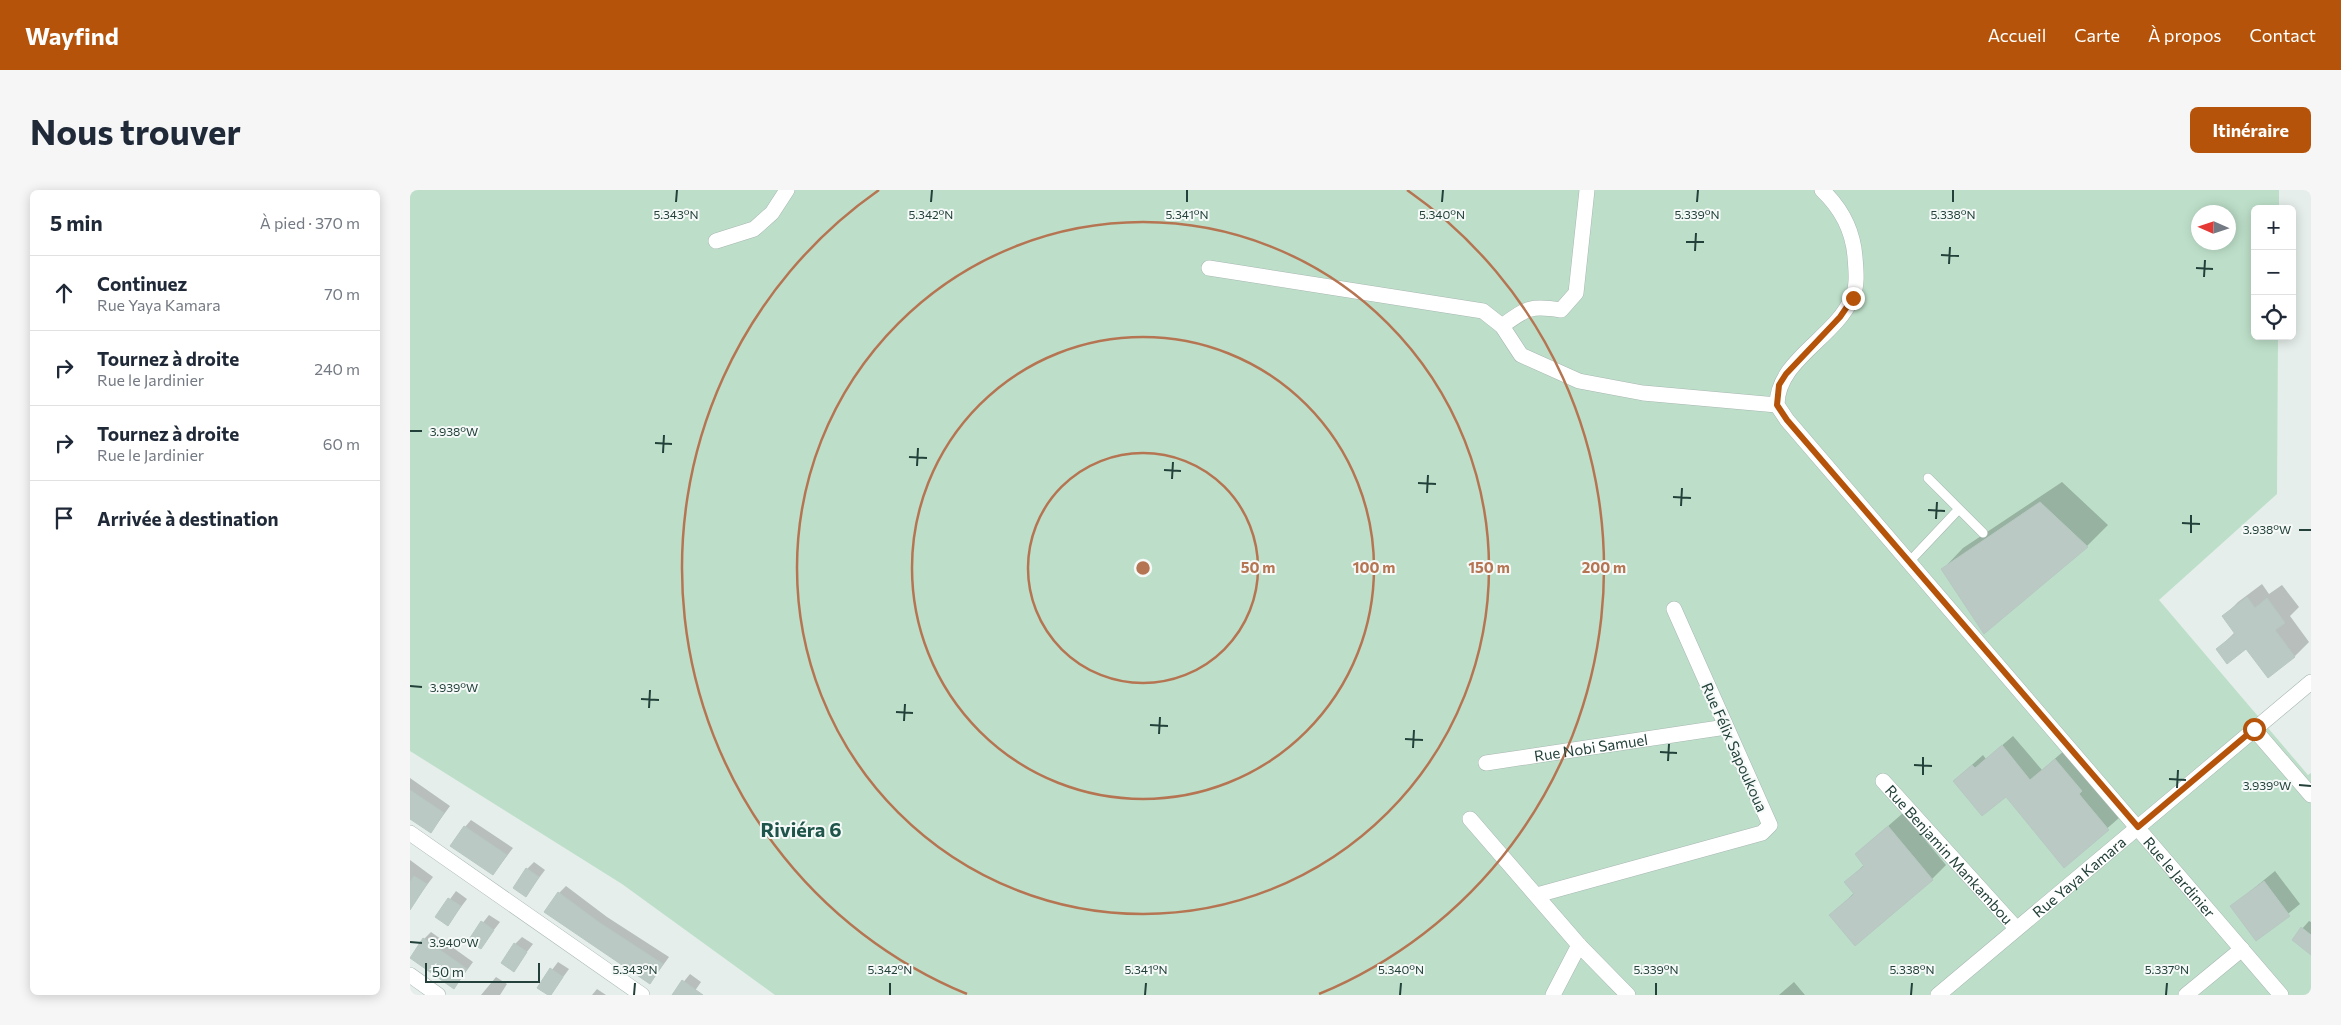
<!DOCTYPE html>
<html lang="fr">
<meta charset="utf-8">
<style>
:root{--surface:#fff;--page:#f6f6f7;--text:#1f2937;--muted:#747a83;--line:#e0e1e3;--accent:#b45309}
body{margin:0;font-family:Commissioner,sans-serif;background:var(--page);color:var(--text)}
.controls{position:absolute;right:15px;top:15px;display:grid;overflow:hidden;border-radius:8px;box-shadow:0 2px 12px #0003}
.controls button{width:45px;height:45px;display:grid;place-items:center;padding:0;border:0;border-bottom:1px solid var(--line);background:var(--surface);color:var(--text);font:25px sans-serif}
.compass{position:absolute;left:1781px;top:15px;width:45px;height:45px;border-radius:50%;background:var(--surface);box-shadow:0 2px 12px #0003;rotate:273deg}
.scale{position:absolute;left:15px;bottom:12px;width:115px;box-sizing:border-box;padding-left:5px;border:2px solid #23413a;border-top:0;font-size:14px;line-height:18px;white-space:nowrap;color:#23413a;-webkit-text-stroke:4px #f5faf8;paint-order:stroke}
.stop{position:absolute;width:15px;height:15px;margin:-11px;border:4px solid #b45309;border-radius:50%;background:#fff}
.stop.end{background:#b45309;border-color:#fff;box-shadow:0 1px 5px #0008}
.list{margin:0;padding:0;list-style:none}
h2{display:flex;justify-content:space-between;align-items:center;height:65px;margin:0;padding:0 20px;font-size:21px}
h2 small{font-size:16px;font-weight:400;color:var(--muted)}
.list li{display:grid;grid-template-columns:32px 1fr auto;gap:15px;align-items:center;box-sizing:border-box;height:75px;padding:0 20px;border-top:1px solid var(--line)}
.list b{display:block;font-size:19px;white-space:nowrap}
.list p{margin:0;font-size:16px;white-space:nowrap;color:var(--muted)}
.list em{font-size:16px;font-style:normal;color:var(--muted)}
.icon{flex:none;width:28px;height:28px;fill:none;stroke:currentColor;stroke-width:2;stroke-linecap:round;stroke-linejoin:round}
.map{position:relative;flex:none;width:1901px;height:805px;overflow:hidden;border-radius:8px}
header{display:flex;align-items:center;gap:30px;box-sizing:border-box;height:70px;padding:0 25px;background:var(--accent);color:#fff}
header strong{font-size:24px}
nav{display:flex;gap:28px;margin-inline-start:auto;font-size:18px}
.intro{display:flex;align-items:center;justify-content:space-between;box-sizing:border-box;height:120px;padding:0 30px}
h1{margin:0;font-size:35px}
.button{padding:12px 22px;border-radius:8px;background:var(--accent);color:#fff;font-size:18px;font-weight:700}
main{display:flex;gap:30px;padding:0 30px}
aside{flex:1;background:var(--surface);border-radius:8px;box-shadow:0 2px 12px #0003}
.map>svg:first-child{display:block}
.green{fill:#bddfc9;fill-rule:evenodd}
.shadow{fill:#0003}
.building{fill:#bac9c4;stroke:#b7c8c2}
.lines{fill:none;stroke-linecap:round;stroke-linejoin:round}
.service-casing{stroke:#a7b7b2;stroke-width:10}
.minor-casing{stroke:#a7b7b2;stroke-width:16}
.service{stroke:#fff;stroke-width:9}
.minor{stroke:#fff;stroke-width:15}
.route{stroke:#b45309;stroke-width:6}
.ticks{fill:none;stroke:#23413a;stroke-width:2}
.ring{fill:none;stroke:#b67552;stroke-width:2.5}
.labels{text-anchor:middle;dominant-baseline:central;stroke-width:4;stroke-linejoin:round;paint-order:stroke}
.street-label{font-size:15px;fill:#23413a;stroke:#f5faf8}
.district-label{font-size:20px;font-weight:bold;fill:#1e544a;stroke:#f5faf8}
.ticks-label{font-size:12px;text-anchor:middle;fill:#23413a;stroke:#f5faf8;stroke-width:4;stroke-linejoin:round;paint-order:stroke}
.centre{fill:#b67552;stroke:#f5faf8;stroke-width:2.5}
.ring-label{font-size:15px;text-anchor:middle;font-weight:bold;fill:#b67552;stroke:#f5faf8;stroke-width:4;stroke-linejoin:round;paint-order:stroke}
</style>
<header>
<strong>Wayfind</strong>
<nav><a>Accueil</a><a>Carte</a><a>À propos</a><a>Contact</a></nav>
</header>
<div class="intro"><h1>Nous trouver</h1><a class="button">Itinéraire</a></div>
<main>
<aside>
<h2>5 min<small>À pied · 370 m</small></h2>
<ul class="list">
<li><svg class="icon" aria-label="ahead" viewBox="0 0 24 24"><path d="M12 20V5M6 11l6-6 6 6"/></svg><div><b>Continuez</b><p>Rue Yaya Kamara</p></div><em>70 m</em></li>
<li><svg class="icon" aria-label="right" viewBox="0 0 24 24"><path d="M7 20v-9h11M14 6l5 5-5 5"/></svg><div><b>Tournez à droite</b><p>Rue le Jardinier</p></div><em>240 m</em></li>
<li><svg class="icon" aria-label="right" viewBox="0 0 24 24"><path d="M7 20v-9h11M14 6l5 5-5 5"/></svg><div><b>Tournez à droite</b><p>Rue le Jardinier</p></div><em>60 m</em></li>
<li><svg class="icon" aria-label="arrive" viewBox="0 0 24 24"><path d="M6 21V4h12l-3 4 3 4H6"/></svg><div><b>Arrivée à destination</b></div></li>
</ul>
</aside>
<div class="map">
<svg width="1901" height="805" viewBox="0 0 1901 805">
<rect width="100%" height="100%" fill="#e5eeea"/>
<path class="green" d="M0,0h1869v19h-24v127h23l-1,158 -118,106 149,175 3,-2v222h-1536l-153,-111 -212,-133zM1788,22h30v30h-30z"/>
<path class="shadow" d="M1652,292l46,43 -21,21 -103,86 -41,-63 20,-21z
M1852,394l7,10 13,-9 17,22 -9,9 19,26 -14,14 -48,-8 -29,1 17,-17 -11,-16 14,-14z
M1603,546l29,34 24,-21 23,33 30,36 -55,48 -58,-71 -52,-14 29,-26 3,4z
M0,588l40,28 -19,26 -21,-15z
M1493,623l43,52 -14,14 -101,36 24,-23 -9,-10 19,-18 -9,-10z
M61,630l42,28 -20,26 -28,-47z
M0,670l23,17 -19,25 -4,-2z
M124,672l11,8 -19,25 1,-26z
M1865,681l25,33 -44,36 -24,-34z
M156,696l41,31 62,40 -19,26 -91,-90z
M46,701l11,8 -19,25 -11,-7z
M79,725l11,7 -20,26 -11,-8z
M1899,731l2,1v31l-18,-14z
M21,742l42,30 -19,26 -30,-49z
M112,747l11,7 -20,26 2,-26z
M148,772l11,7 -19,26 -11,-8z
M280,784l11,8 -9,13h-19z
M86,787l11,7 -7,11h-19z
M1384,792l11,13h-26z
M187,799l9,6h-14z"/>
<path class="building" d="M1630,312l48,45 -104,87 -43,-65z
M1837,407l8,11 12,-10 18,25 -10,7 20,27 -27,21 -22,-29 -19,15 -11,-15 19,-15 -13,-18z
M1592,555l28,35 25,-21 27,32 -3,3 30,36 -45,38 -58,-71 -24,19 -29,-35 19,-16 3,3z
M0,600l34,23 -13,20 -21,-14z
M54,636l43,29 -14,20 -43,-29z
M1478,636l45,54 -78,66 -26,-31 25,-21 -10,-12 20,-16 -9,-12z
M116,678l13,9 -13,20 -13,-9z
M4,686l13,8 -17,26v-28z
M1854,691l26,35 -34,25 -26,-35z
M148,702l42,31 63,41 -13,20 -106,-72z
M38,708l13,8 -13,20 -13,-9z
M71,731l13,9 -13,19 -13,-8z
M1891,737l10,8v20l-19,-15z
M13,748l44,31 -13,20 -44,-31z
M104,753l13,9 -13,20 -13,-9z
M140,778l13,9 -12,18h-3l-11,-7z
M272,790l21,15h-31z"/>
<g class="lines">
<defs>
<path id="service" d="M1518,288l55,55
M1499,372l50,-53"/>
<g id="minor">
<path id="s1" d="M1412,0c19,18 31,41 33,67 1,13 3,29 -3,41 -17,40 -75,62 -75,107l10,15 494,575"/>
<path d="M306,51l38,-12 18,-16 15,-23"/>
<path d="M799,78l274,43 19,15 19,29 58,26 64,12 134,12"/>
<path d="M1092,136c25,-18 28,-21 59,-16l15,-17 11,-103"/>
<path d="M1844,539l57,66"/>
<path id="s2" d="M1076,573l240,-36"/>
<path id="s3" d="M1473,591l133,147"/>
<path d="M1060,629l109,126 49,50"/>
<path d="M0,643l232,162"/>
<path d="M1127,705l225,-62 8,-8 -96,-216"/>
<path d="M0,785l28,20"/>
<path d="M1143,805l26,-50"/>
<path id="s4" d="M1528,805l373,-313"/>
<path d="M1776,805l56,-46"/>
</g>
</defs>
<use href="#service" class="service-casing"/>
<use href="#minor" class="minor-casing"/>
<use href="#service" class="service"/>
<use href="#minor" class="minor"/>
</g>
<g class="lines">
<path class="route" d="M1443,108l-13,19 -54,57 -7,11 -2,20 10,15 351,407 116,-98"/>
</g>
<path class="ticks" d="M266,12l1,-12M521,12l1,-12M777,12v-12M1032,12l1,-12M1287,12l1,-12M1543,12v-12M1276,52h18M1285,61l1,-18M1531,65l18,1M1539,74l1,-17M1786,78l17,1M1794,87l1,-17M0,241h12M245,253l17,1M253,263l1,-18M499,267l18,1M507,276l1,-18M754,280l17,1M762,289l1,-17M1008,293l18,1M1017,303l1,-18M1263,307l18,1M1271,316l1,-18M1518,320l17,1M1526,329l1,-17M1772,333l18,1M1889,340h12M1781,343v-18M0,496l12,1M231,509l18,1M239,518l1,-18M486,522l17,1M494,531l1,-17M740,535l18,1M749,544l1,-17M995,549l18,1M1003,558l1,-18M1250,562l17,1M1258,571l1,-17M1504,575l18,1M1513,585v-18M1759,589l17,1M1889,595l12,1M1767,598l1,-18M0,752l12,1M224,805l1,-12M480,805v-12M735,805l1,-12M990,805l1,-12M1246,805v-12M1501,805l1,-12M1756,805l1,-12"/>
<g class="ring">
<circle cx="733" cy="378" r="115"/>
<circle cx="733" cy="378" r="231"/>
<circle cx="733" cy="378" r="346"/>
<path d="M557 804A461 461 0 0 1 469 0M997 0A461 461 0 0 1 909 804"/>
</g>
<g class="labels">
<g class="street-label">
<text stroke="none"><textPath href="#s2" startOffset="106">Rue Nobi Samuel</textPath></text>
<text transform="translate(1325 557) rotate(66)">Rue Félix Sapoukoua</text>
<text stroke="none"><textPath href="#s3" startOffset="99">Rue Benjamin Mankambou</textPath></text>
<text stroke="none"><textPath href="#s4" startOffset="184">Rue Yaya Kamara</textPath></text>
<text stroke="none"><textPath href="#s1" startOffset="872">Rue le Jardinier</textPath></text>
</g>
<g class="district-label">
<text x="391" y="639">Riviéra 6</text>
</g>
</g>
<g class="ticks-label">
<text x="266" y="29">5.343°N</text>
<text x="521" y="29">5.342°N</text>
<text x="777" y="29">5.341°N</text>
<text x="1032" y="29">5.340°N</text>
<text x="1287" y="29">5.339°N</text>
<text x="1543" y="29">5.338°N</text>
<text x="44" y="246">3.938°W</text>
<text x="1857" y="344">3.938°W</text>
<text x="44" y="502">3.939°W</text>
<text x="1857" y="600">3.939°W</text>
<text x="44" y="757">3.940°W</text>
<text x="225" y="784">5.343°N</text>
<text x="480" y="784">5.342°N</text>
<text x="736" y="784">5.341°N</text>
<text x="991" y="784">5.340°N</text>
<text x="1246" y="784">5.339°N</text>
<text x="1502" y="784">5.338°N</text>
<text x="1757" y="784">5.337°N</text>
</g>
<circle cx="733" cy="378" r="8" class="centre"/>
<g class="ring-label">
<text x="848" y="383">50 m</text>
<text x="964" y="383">100 m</text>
<text x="1079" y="383">150 m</text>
<text x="1194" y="383">200 m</text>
</g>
</svg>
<div class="controls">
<button>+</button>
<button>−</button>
<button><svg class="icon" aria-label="locate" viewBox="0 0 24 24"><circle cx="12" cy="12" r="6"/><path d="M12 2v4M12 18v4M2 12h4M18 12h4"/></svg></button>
</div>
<svg class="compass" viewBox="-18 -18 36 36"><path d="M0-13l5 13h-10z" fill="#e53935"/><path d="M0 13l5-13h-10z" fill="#747a83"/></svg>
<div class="scale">50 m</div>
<div class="stop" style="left:1844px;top:539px"></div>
<div class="stop end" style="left:1443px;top:108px"></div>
</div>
</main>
